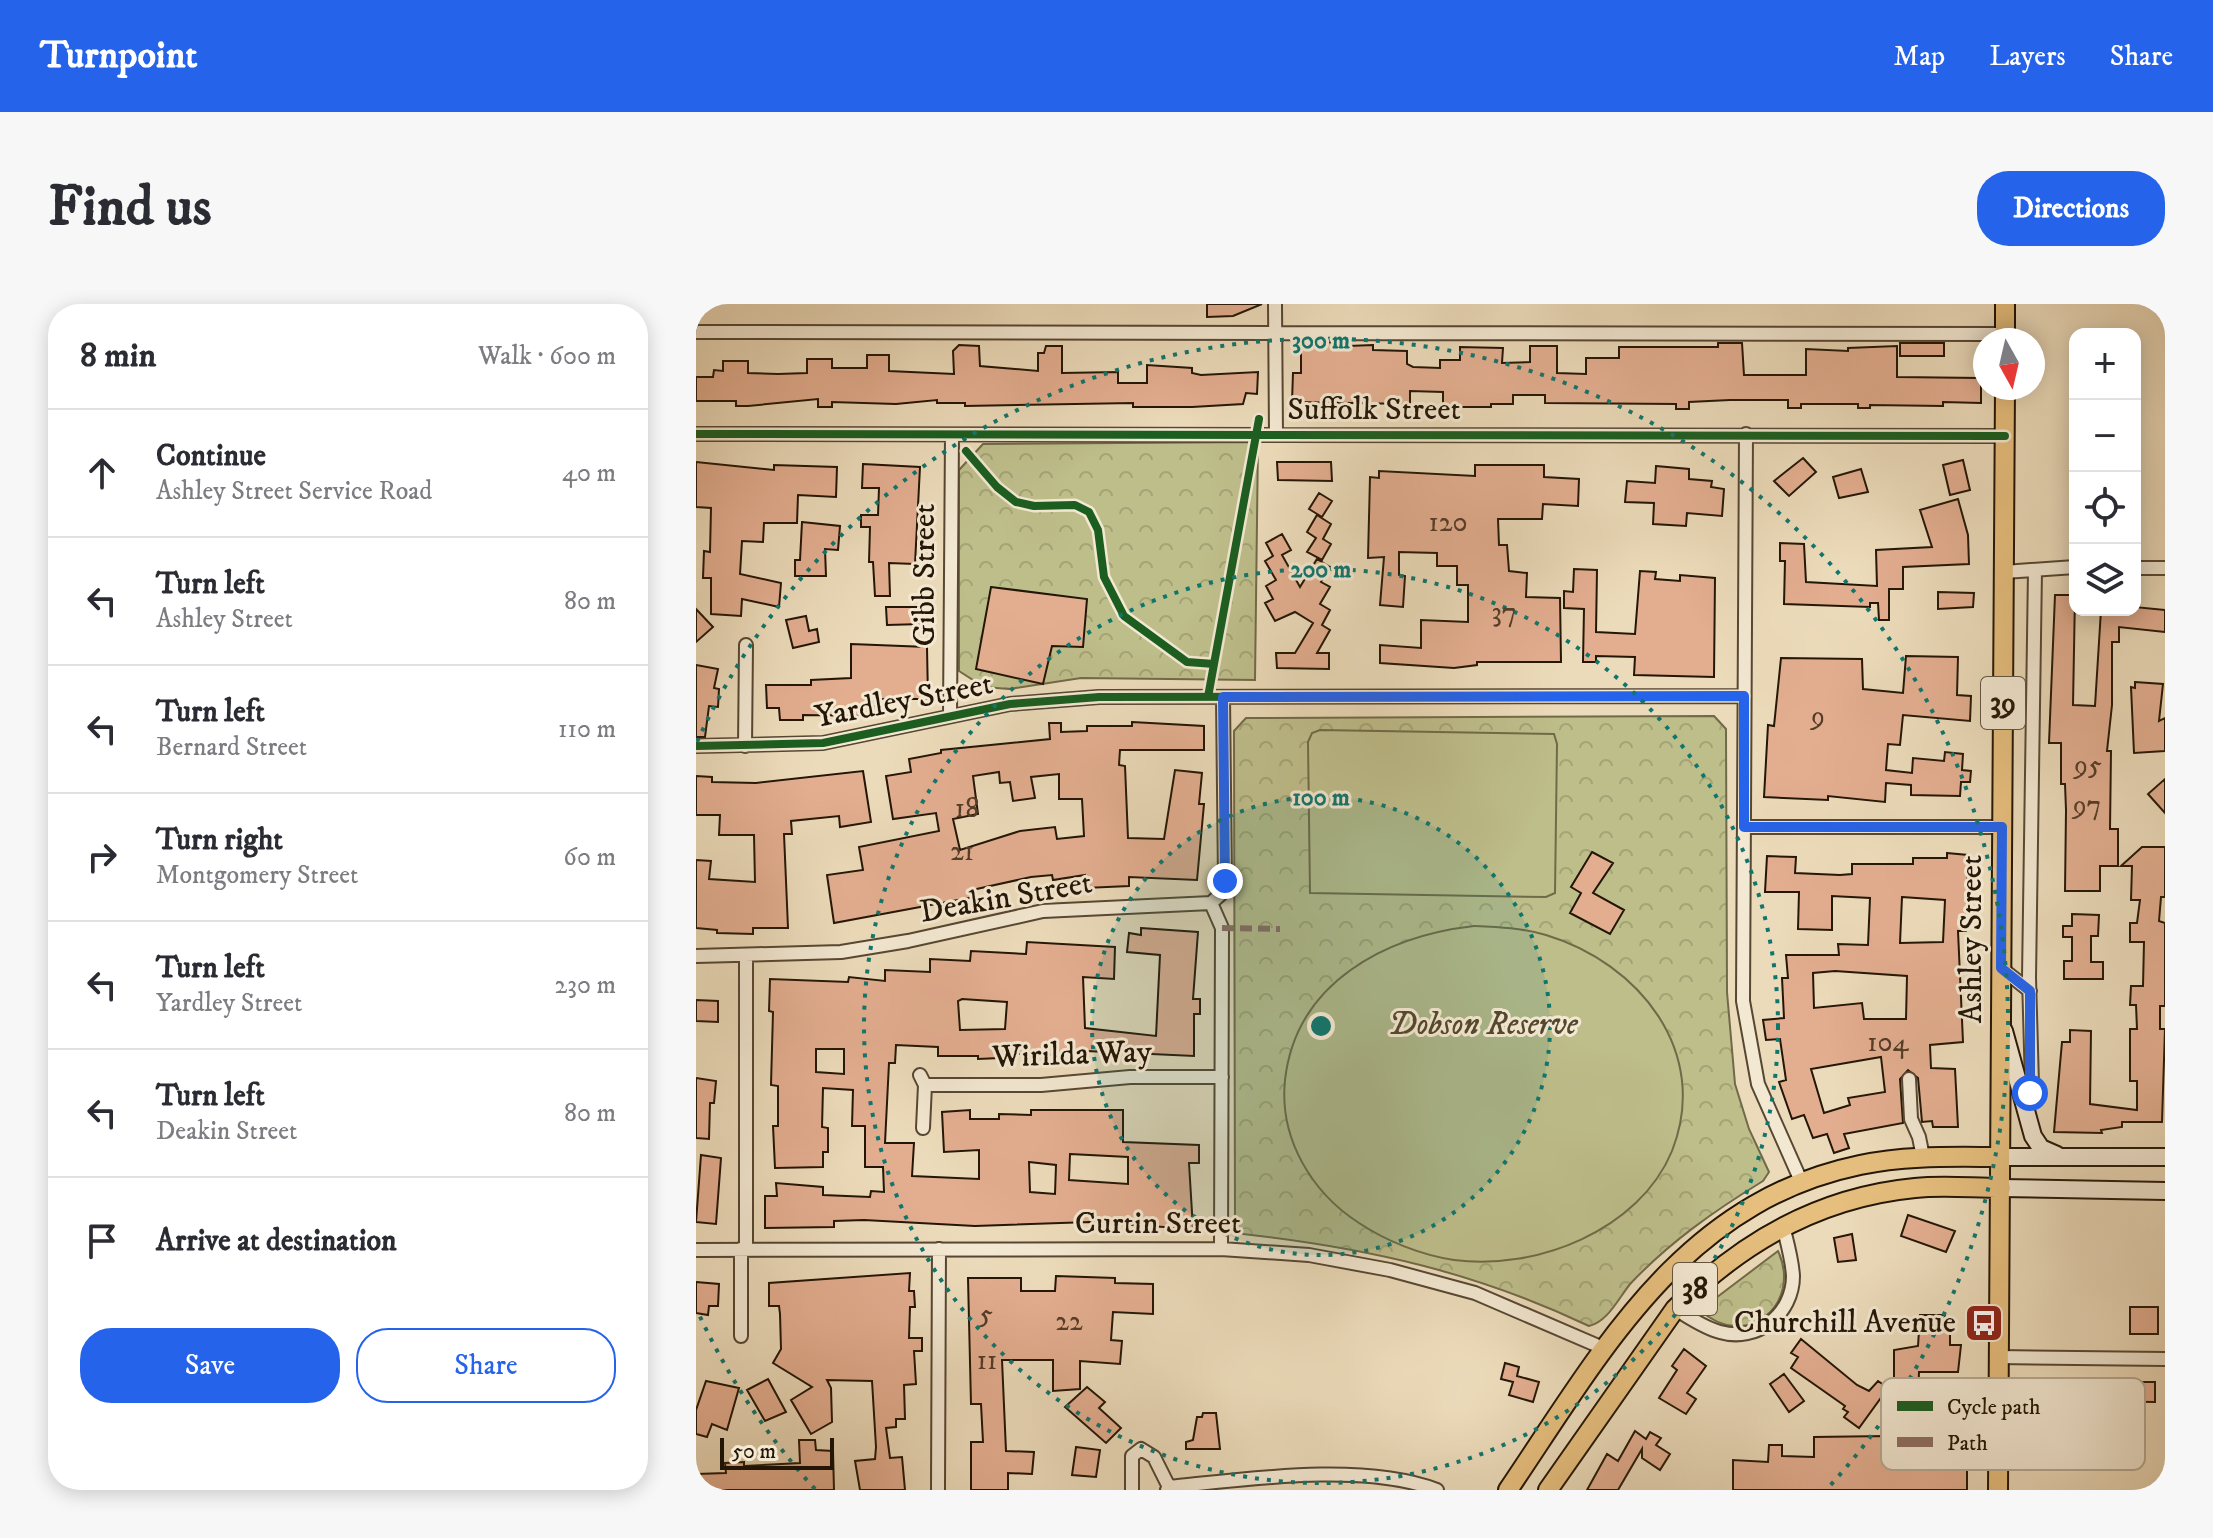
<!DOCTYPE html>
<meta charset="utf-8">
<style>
:root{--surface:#fff;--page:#f7f7f7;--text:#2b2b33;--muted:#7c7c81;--line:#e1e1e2;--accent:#2563eb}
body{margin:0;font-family:"IM FELL DW Pica",serif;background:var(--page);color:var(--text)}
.controls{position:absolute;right:24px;top:24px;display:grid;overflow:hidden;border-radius:16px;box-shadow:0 4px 20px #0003}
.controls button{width:72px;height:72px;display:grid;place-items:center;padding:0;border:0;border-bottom:2px solid var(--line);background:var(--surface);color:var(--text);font:40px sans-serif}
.compass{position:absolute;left:1277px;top:24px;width:72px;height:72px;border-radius:50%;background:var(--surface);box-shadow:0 4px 20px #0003;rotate:172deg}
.scale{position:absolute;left:24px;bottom:20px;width:114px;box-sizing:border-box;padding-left:8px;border:4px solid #241606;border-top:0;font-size:22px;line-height:28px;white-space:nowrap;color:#241606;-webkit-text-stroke:6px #f3e8d2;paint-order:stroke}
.stop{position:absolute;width:24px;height:24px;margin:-18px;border:6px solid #2563eb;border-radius:50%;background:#fff}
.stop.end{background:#2563eb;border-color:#fff;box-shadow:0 2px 8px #0008}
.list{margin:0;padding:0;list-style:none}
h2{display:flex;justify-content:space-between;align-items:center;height:104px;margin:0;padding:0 32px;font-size:34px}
h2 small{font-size:26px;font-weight:400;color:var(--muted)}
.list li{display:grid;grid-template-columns:52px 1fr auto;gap:24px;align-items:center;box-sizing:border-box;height:128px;padding:0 32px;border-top:2px solid var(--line)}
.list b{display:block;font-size:30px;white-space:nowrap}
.list p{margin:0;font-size:26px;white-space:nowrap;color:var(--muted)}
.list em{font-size:26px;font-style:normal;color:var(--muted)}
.actions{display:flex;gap:16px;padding:24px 32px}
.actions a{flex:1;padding:18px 0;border:2px solid var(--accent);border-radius:32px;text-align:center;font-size:28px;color:var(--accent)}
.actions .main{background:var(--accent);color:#fff}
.icon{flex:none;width:44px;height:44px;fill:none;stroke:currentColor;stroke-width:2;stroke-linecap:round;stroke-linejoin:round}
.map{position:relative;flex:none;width:1469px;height:1186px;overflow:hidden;border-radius:32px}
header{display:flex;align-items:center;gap:48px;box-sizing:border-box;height:112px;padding:0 40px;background:var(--accent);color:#fff}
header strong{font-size:38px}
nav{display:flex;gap:44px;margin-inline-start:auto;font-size:28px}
.intro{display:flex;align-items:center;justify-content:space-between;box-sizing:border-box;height:192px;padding:0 48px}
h1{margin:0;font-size:56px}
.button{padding:20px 36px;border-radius:32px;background:var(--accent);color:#fff;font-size:28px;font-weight:700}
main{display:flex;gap:48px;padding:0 48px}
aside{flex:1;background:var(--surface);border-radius:32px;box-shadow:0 4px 20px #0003}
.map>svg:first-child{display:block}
.park{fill:url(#park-crowns);stroke:#716a48;stroke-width:2}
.garden{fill:#bebe8b;stroke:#716a48;stroke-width:2}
.building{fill:#e3ae90;stroke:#241606;stroke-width:2;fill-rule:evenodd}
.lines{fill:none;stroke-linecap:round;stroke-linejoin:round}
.street-casing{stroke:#564733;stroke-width:16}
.secondary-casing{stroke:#241606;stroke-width:20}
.primary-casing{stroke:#241606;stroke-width:22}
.street{stroke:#f3e8d2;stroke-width:12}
.secondary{stroke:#f3e8d2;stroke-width:16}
.primary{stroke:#e6be7d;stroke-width:18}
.quiet{stroke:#8d6e63;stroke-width:6;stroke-dasharray:12 6;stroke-linecap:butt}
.cycleway-casing{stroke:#f3e8d2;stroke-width:13}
.cycleway{stroke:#1b5e20;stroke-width:8}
.route{stroke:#2563eb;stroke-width:10}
.ring{fill:none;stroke:#0f766e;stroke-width:4;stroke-dasharray:4 8}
.labels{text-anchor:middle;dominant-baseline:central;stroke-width:6;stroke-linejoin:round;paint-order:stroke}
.number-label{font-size:28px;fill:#543c28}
.shield{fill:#f3e8d2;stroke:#625543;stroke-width:2}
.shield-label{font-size:30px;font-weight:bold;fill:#241606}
.street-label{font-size:32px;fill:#241606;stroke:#f3e8d2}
.park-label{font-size:32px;font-style:italic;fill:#52482e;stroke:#f3e8d2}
.poi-label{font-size:32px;fill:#241606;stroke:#f3e8d2;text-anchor:end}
.key{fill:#f3e8d2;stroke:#b5a995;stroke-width:2}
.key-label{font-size:22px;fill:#241606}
.centre{fill:#0f766e;stroke:#f3e8d2;stroke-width:4}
.ring-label{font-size:24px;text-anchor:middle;font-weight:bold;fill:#0f766e;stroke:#f3e8d2;stroke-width:6;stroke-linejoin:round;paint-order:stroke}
</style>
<header>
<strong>Turnpoint</strong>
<nav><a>Map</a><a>Layers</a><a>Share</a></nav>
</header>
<div class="intro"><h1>Find us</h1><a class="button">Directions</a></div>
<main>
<aside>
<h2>8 min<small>Walk · 600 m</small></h2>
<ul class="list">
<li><svg class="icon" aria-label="ahead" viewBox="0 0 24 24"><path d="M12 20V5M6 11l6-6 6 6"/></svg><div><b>Continue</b><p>Ashley Street Service Road</p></div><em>40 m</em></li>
<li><svg class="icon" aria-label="left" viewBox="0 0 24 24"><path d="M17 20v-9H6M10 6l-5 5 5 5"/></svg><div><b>Turn left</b><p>Ashley Street</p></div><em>80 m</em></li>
<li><svg class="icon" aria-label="left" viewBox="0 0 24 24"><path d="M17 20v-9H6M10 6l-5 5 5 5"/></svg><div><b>Turn left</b><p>Bernard Street</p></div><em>110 m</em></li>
<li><svg class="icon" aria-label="right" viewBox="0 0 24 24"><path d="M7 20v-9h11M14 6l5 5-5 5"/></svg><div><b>Turn right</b><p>Montgomery Street</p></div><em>60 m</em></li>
<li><svg class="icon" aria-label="left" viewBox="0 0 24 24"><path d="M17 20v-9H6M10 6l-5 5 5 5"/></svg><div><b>Turn left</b><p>Yardley Street</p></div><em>230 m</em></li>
<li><svg class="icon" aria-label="left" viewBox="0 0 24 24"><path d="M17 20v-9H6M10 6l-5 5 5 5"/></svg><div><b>Turn left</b><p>Deakin Street</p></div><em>80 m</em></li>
<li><svg class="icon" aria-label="arrive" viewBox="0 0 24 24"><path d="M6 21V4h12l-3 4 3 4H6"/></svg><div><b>Arrive at destination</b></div></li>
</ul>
<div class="actions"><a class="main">Save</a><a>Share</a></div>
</aside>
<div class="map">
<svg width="1469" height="1186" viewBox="0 0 1469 1186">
<defs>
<pattern id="park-crowns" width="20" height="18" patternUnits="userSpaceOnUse" patternTransform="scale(2)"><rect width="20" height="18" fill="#bebe8b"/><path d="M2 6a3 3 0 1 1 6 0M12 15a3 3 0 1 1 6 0" fill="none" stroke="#a3a376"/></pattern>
</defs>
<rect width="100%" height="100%" fill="#ecdbba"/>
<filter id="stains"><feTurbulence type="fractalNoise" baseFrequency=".0025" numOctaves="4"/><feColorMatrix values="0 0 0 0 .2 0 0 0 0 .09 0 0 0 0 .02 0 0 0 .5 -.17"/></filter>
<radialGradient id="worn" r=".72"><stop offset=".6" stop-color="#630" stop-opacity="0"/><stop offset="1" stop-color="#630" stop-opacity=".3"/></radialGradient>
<path class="park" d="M562,138l-3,238 -174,-2 -72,11 -25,-2 -25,-16v-201l24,-26z
M1018,412l12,13 1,263 8,92 14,45 20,43 -6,9c-49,30 -93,61 -132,102 -12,14 -23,39 -42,43 -114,-54 -221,-78 -346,-92l-8,-9 -1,-494 12,-13z
M1082,947c25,54 -33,101 -78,59z"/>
<path class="garden" d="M624,426l234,4 3,10 -2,149 -9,4 -236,-4 -2,-151 4,-9z
M778,622c24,1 49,2 72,9 93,28 165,117 126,216 -33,80 -137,120 -218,109 -33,-5 -68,-19 -95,-37 -48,-31 -80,-85 -74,-143 11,-98 101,-144 189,-154z"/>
<path class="building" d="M511,0h55l-29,12 -26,1z
M652,38v4l25,-1v5l34,1v13l6,3 27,1v-8h20v-13l43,1 -1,15 28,-1v-16h27v27l29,1v-16h33v-11h99v-4h24l2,32h62v-26l42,2v-3l49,-2v31l84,1v25l-38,-1v4l-73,-1v3h-12v-4h-57v4h-13v-8h-58l-41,2v7h-13v-5l-131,-1v-8h-32v9h-22v3h-48v-15l-33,-1v13l-118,-2 1,-29h8v-30z
M1204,39h44v13h-44z
M263,41l20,1 1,20 58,5v-18h6l2,-7h16v27l56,-1v11h29v-18l45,3v5l9,2 57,-3 -1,22 -11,-1 -3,11 -51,3h-59v-4l-168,3v-3h-28v-3l-41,4 -64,-2v5h-14v-8l-70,7h-12v-5h-40v-24h17l1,-7 9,1v-10h25v12l30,1 29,-1v-14h25v9h35v-13h22v16l65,3 -1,-23z
M1107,154l13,14 -27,24 -15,-15z
M1267,156l7,30 -20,5 -7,-30z
M0,158l78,8v-5l63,2 -1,30 -38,-2 -1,28h-33l-1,19 -21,-1 -2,33 41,9 -2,24 -37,-8 -1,17 -30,-2v-36h-8l1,-27 6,1 1,-44 -15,-1z
M581,158h54l1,19 -54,-1z
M167,160l57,3 -5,97 -26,-1 1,33h-15l-2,-34h-4l1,-35h-9v-12h17l1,-27h-17z
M779,161h69v12l35,2 -1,27 -35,-2 -1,15h-44l1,26h8l2,26 18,2 -1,24 34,1 1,64h-84v3l-23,3 -74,-5v-18l41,3v-28l47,2v-37h-11v-19h-20v-13l-38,-1v23l6,1 -2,31 -23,-2 4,-48 -16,1 2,-81 9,1v-7l96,5z
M960,162l33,3v10l23,2 -1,6 13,2 -2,27 -35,-3 -1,13 -33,-2 1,-21 -29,-1 2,-21 28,2z
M1165,165l7,23 -29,6 -6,-21z
M623,189l13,8 -10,16 -13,-8z
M1262,195l10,36 1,29 -66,3v22h-14v31h-10l-1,-17h-8v4l-86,-3 1,-43h-5v-18l24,1 2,38 71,4 -1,-36 56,-3 -12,-37z
M621,211l14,9 -8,15 8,5 -9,16 -15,-8 9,-14 -9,-6z
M106,218l38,4 -2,24 -13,-1 1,27h-31v-16h5z
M586,230l9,16 -9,5 18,32 17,-28 13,8 -9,15 9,5 -10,17 10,6 -8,15 8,5 -13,23h12v16l-52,-1 -1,-15h19l18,-30 -18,-11 -20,9 -10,-18 8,-4 -7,-13 10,-6 -11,-19 8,-5 -7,-13z
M878,265l23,1 -1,62 39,2 5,-63 16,1 -1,7 25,2v-6l35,3 -1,99 -80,-2 1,-18 -39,-1v6h-13l1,-53 -20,-1v-17l9,1z
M295,283l96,12 -4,48 -31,-1 -9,38 -67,-15z
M1242,288l36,1 -1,14 -35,2z
M1359,291h20l-2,110 22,1 6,-96h34v-3l30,3v22l-46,-5v15h-7v63l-5,46h4l-1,78h8v37h-18v25h-35l1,-81 -1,-26h-4v-41h-12z
M190,303h34l2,17 -35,1z
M0,305l17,18 -17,15z
M110,312l3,15 8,-2 2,13 -26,6 -7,-28z
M155,340l76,3 1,52h-53l1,17 -73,-1v5h-23l-1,-12h-12l-1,-23h45v-5l40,-2z
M1210,352l52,1 -1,38 14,1 -1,25 -67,-6 -3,30 -12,-1 -2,26 26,3 1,-15 31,3 1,-9 18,2 -1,16 9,1 -1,11h-9l-1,14 -49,-1v-10l-25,-2 -1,19 -57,-6v4l-64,-3 4,-72 6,1 7,-68 81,1 1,30 40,4z
M0,361l22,4 -4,19 5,1 -1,18 -9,-1 -4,31h-9z
M1439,378l28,2 -4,37 6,-3v33l-31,2 -3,-66 4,1z
M436,418l72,4v24h-84l-1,15 6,1 3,72 36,1 11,-69 27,3 -3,31h5l-7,76 -68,-3v9l-44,2v-13l-32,5 -1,-5 -21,2 -59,13 2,7 -140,26 -7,-48 36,-5 -4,-23 80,-16 -3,-18 -43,6 -7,-43 25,-4 -2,-13 32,-6v-3l109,-11 -1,-16h12v9l26,-1v-5h45zM303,468l1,11 10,-1 3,19 22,-3 -4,-21 28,-3v25h23l2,37 -27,3 -2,-12 -35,4 -60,19 -7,-31 25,-5 -5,-38z
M167,467l8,51 -31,5 -1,-11 -48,5 1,13h-8l4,94h-35v6l-36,-1v-3l-21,-2v-68l15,1 -2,18 46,3 -1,-47h-35l1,-20h-24v-39l16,1v5l44,1z
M1469,475v34l-17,-19z
M1446,543h23v50h-4l-2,24 6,2v83h-5v23h5l-3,93h-40v5l-21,3 1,3 -48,-1 8,-90h8v-12l21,1 -1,73 47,6v-29h-7v-52h7l-1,-24h-6l1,-19h12l1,-44h-14v-19h7l3,-23h-9l1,-34h-11z
M896,548l21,11 -20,30 31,17 -14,24 -40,-21 11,-20 -10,-6z
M1251,549l21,2 -2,76h-8l5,111 -33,3 1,23 24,1 3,58h-25l-1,-6 -10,1 -4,-44 -10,-8 -8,9 3,44 -59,11 5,14 -15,5 -7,-19 -14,4 -9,-23 -12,4 -13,-37 7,-2 -6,-41 -14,1 -3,-20 21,-2 -2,-40h6l-2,-23h53l-1,-11 30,1 2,-47 -38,-2v34l-34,-1 1,-37h-34l2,-36 29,1 -1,16 45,2 12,-1v-10h61v-6h34zM1206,593l43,3 -2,42 -43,1zM1139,667l72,5 -1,43h-42l-2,-16 -48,5 -1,-35zM1185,753l4,35 -37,6 2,7 -26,8 -13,-44z
M1376,610l27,1 -1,21h-7v26h12v17h-39v-18h8v-24h-9v-11h9z
M445,624l57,4 -5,67h7v15h-6v42l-108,-5 -42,4 -44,-2v5l-22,1v-3h-40v-9l-42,-2 -1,18h-6l-4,80h29l-2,33 67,3v-29l-35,2 -2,-40 28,-2v9h29v-5l32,1v-5h92v32l76,3v18h-10l4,66 -103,-7 -115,4 -111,-6 -30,1v6l-69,1v-32h12l-1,-13 47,4v8l47,2 1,-6 13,1 -1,-25h-18v-41h-13l1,-36 -30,-2 -1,39 6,1v24h-5v15l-48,1 -2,-42h5v-40l-7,-1 2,-73 -4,-1 1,-32 78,3 1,-5 36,4v-11l45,2v-13l40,2 1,-10 55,3 1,-12 88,5 -1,32 -31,-2 2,51 71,8 4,-81 -33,-3 2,-19 12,2zM266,695l45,3 -2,27 -45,1 -2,-29zM120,745h28v25l-28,-2zM374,850l58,3v27l-59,-4zM333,858l27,3 -1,29 -25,-2z
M0,696l22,1v21l-22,-1z
M0,774l20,3 -2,22h-4l-1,36 -13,-1z
M5,851l20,3 -5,66 -20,-2z
M1212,911l47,16 -9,21 -45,-16z
M1156,930l4,26 -18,2 -4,-24z
M214,969l-1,18h5l1,16h-5l-1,31h13v13h-8l2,33 -12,1 1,34h-9v8l-10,1 4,30 12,-1 3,33h-45l-5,-29 20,-2 1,-12 -4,-66 -45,-1 4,8 1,34 -21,12 -20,-34 21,-13 -39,-24 8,-14 -1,-35 -1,-8h-10v-23z
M360,972l59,2v5l38,1v30l-40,-2 -2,28 11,1 -2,23 -40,-3v28l-27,2v-31h-51l4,91 28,1 -2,22 -24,-1v17h-37v-48h12l-2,-38h-10l-3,-126h53v13h34z
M0,978l23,2 -1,22h-9l-1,9 -12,-2z
M1434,1003h28v27h-28z
M1224,1011h25l-1,11h6v19h11l-3,27h-39l-1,27 44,1 -1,36h6v54h-234v-30l35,2 1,-17h13v11l32,1v-20l72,-1v29h46v-35h-38v-80l24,-4z
M1105,1035l56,46 12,6 9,-10 10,7 -29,40 -15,-11 4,-5 -5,-3 2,-3 -54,-38 7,-11 -7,-4z
M988,1045l22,17 -19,27 9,6 -10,15 -27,-16 18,-28 -5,-4z
M809,1059l14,4 -2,9 22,6 -6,20 -24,-7 4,-13 -12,-3z
M1088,1070l20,27 -15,11 -19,-28z
M72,1075l18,33 -21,9 -18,-31z
M10,1077l33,7 -12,42 -15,-6 -5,13 -11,-3v-24z
M1369,1078h90v20l-90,-1z
M391,1083l18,15 -6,6 22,20 -15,15 -41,-36z
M507,1109h13l4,36h-34v-7l7,-2 4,-23h5z
M939,1127l11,8 4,-7 11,6 -5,7 14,9 -10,16 -18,-12v-9l-24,41h-31l20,-36 11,7z
M103,1136h16l1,10 17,1 1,39h-138v-16l30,-1 -1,-10 19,-1v4l56,-3z
M380,1143l24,3 -4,27 -24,-2z"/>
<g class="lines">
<defs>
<path id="street" d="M579,0l1,130
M0,28l1309,2
M0,130l1309,2
M1050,130l-3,567 15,83 43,97
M1439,264h30
M1308,268l71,-5
M254,411l2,-280
M0,442l127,-3 187,-39 89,-7 645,-1
M49,442l1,-101
M1048,523h258
M515,599l11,25 -1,321
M0,652l145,-4 67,-11 135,-30 168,-8 10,-9 4,-13 -2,-184
M1305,664l29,23
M224,771l5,10 -2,43
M1213,775l2,40 8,18 4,20
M229,781h116l89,-8h92
M1326,797l10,-17 -3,-106 6,-408
M50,945v-293
M0,946l525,-1 88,6 81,15 85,23 128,55
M979,1005c14,8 29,19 45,23 37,11 73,-18 73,-56 -1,-17 -6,-34 -10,-50
M45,1032v-87
M1302,1053l167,2
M473,1183c79,-8 194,-25 268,3
M242,1186l1,-241
M436,1186v-34l9,-7 13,8 15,30 -2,3"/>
<path id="secondary" d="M1308,727l29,105 8,12 16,7
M1304,853h165
M1305,884l164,3"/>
<path id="primary" d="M1309,0v36
M812,1186c94,-139 174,-288 352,-325 46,-10 94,-8 140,-8
M852,1186l127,-181c66,-67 145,-112 240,-121 28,-3 57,0 86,0
M1302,1186l7,-1102"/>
</defs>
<use href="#street" class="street-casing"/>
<use href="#secondary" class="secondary-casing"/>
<use href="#primary" class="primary-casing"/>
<use href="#street" class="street"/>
<use href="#secondary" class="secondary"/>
<use href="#primary" class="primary"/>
<path class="quiet" d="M526,624l58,1"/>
<defs>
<path id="cycleway" d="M0,130l1309,2
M270,147l31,36 19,15 18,4 41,-1 14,7 9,18 6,47 20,39 63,46 27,2 -6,33
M518,360l45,-245
M0,442l127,-3 187,-39 89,-7 645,-1"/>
</defs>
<use href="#cycleway" class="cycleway-casing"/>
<use href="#cycleway" class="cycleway"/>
</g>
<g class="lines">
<path class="route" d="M529,577l-2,-184 521,-1v131h258l-1,141 29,23v102"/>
</g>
<circle cx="625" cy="722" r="229" fill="#0f766e" fill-opacity=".12"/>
<g class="ring">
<circle cx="625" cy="722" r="229"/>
<circle cx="625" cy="722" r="457"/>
<path d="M119 1185A686 686 0 0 1 1 1006M1 438A686 686 0 1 1 1131 1185"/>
</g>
<defs>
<symbol id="bus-square" viewBox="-11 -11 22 22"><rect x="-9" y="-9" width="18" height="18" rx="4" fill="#8f2418" stroke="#f3e8d2"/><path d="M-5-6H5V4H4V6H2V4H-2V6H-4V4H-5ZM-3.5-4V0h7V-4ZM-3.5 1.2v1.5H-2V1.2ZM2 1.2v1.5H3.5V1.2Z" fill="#fff"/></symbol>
</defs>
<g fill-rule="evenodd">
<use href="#bus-square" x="1266" y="997" width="44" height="44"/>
</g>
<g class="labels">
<g class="number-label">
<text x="752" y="218">120</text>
<text x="808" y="308">37</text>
<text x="1122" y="412">9</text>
<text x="1392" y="461">95</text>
<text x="1391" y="501">97</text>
<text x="271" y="504">18</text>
<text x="266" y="547">21</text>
<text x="1192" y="738">104</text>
<text x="290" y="1010">5</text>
<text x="373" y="1017">22</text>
<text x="291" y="1056">11</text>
</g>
<g class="shield">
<rect x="1285" y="373" width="44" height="52" rx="6"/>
<rect x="977" y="959" width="44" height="52" rx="6"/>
</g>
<g class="shield-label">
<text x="1307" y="399">39</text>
<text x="999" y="985">38</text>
</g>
<g class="street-label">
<text x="678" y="106">Suffolk Street</text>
<text transform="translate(229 271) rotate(-90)">Gibb Street</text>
<text transform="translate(208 397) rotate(-11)">Yardley Street</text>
<text transform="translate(310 594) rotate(-10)">Deakin Street</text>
<text transform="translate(1276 635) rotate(-90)">Ashley Street</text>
<text transform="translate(376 751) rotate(-2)">Wirilda Way</text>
<text x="462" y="920">Curtin Street</text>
</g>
<g class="park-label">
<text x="787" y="721">Dobson Reserve</text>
</g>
<g class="poi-label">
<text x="1260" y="1019">Churchill Avenue</text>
</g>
</g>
<rect x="1185" y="1074" width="264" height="92" rx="12" class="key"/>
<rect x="1201" y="1097" width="36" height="10" fill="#1b5e20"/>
<rect x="1201" y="1133" width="36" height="10" fill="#8d6e63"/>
<g class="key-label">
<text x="1251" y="1110">Cycle path</text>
<text x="1251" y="1146">Path</text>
</g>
<circle cx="625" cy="722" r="12" class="centre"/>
<g class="ring-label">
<text x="625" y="44">300 m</text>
<text x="625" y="273">200 m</text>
<text x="625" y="501">100 m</text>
</g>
<rect width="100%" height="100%" filter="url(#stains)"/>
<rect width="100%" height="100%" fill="url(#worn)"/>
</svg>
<div class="controls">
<button>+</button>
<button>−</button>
<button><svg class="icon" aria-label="locate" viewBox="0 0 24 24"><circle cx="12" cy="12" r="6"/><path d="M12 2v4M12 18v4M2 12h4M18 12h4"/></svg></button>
<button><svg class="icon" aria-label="layers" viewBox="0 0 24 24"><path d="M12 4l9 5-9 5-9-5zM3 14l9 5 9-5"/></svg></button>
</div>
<svg class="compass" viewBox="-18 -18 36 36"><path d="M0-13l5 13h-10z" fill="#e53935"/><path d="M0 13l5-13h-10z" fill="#7c7c81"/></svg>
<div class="scale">50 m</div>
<div class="stop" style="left:1334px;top:789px"></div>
<div class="stop end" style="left:529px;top:577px"></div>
</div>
</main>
